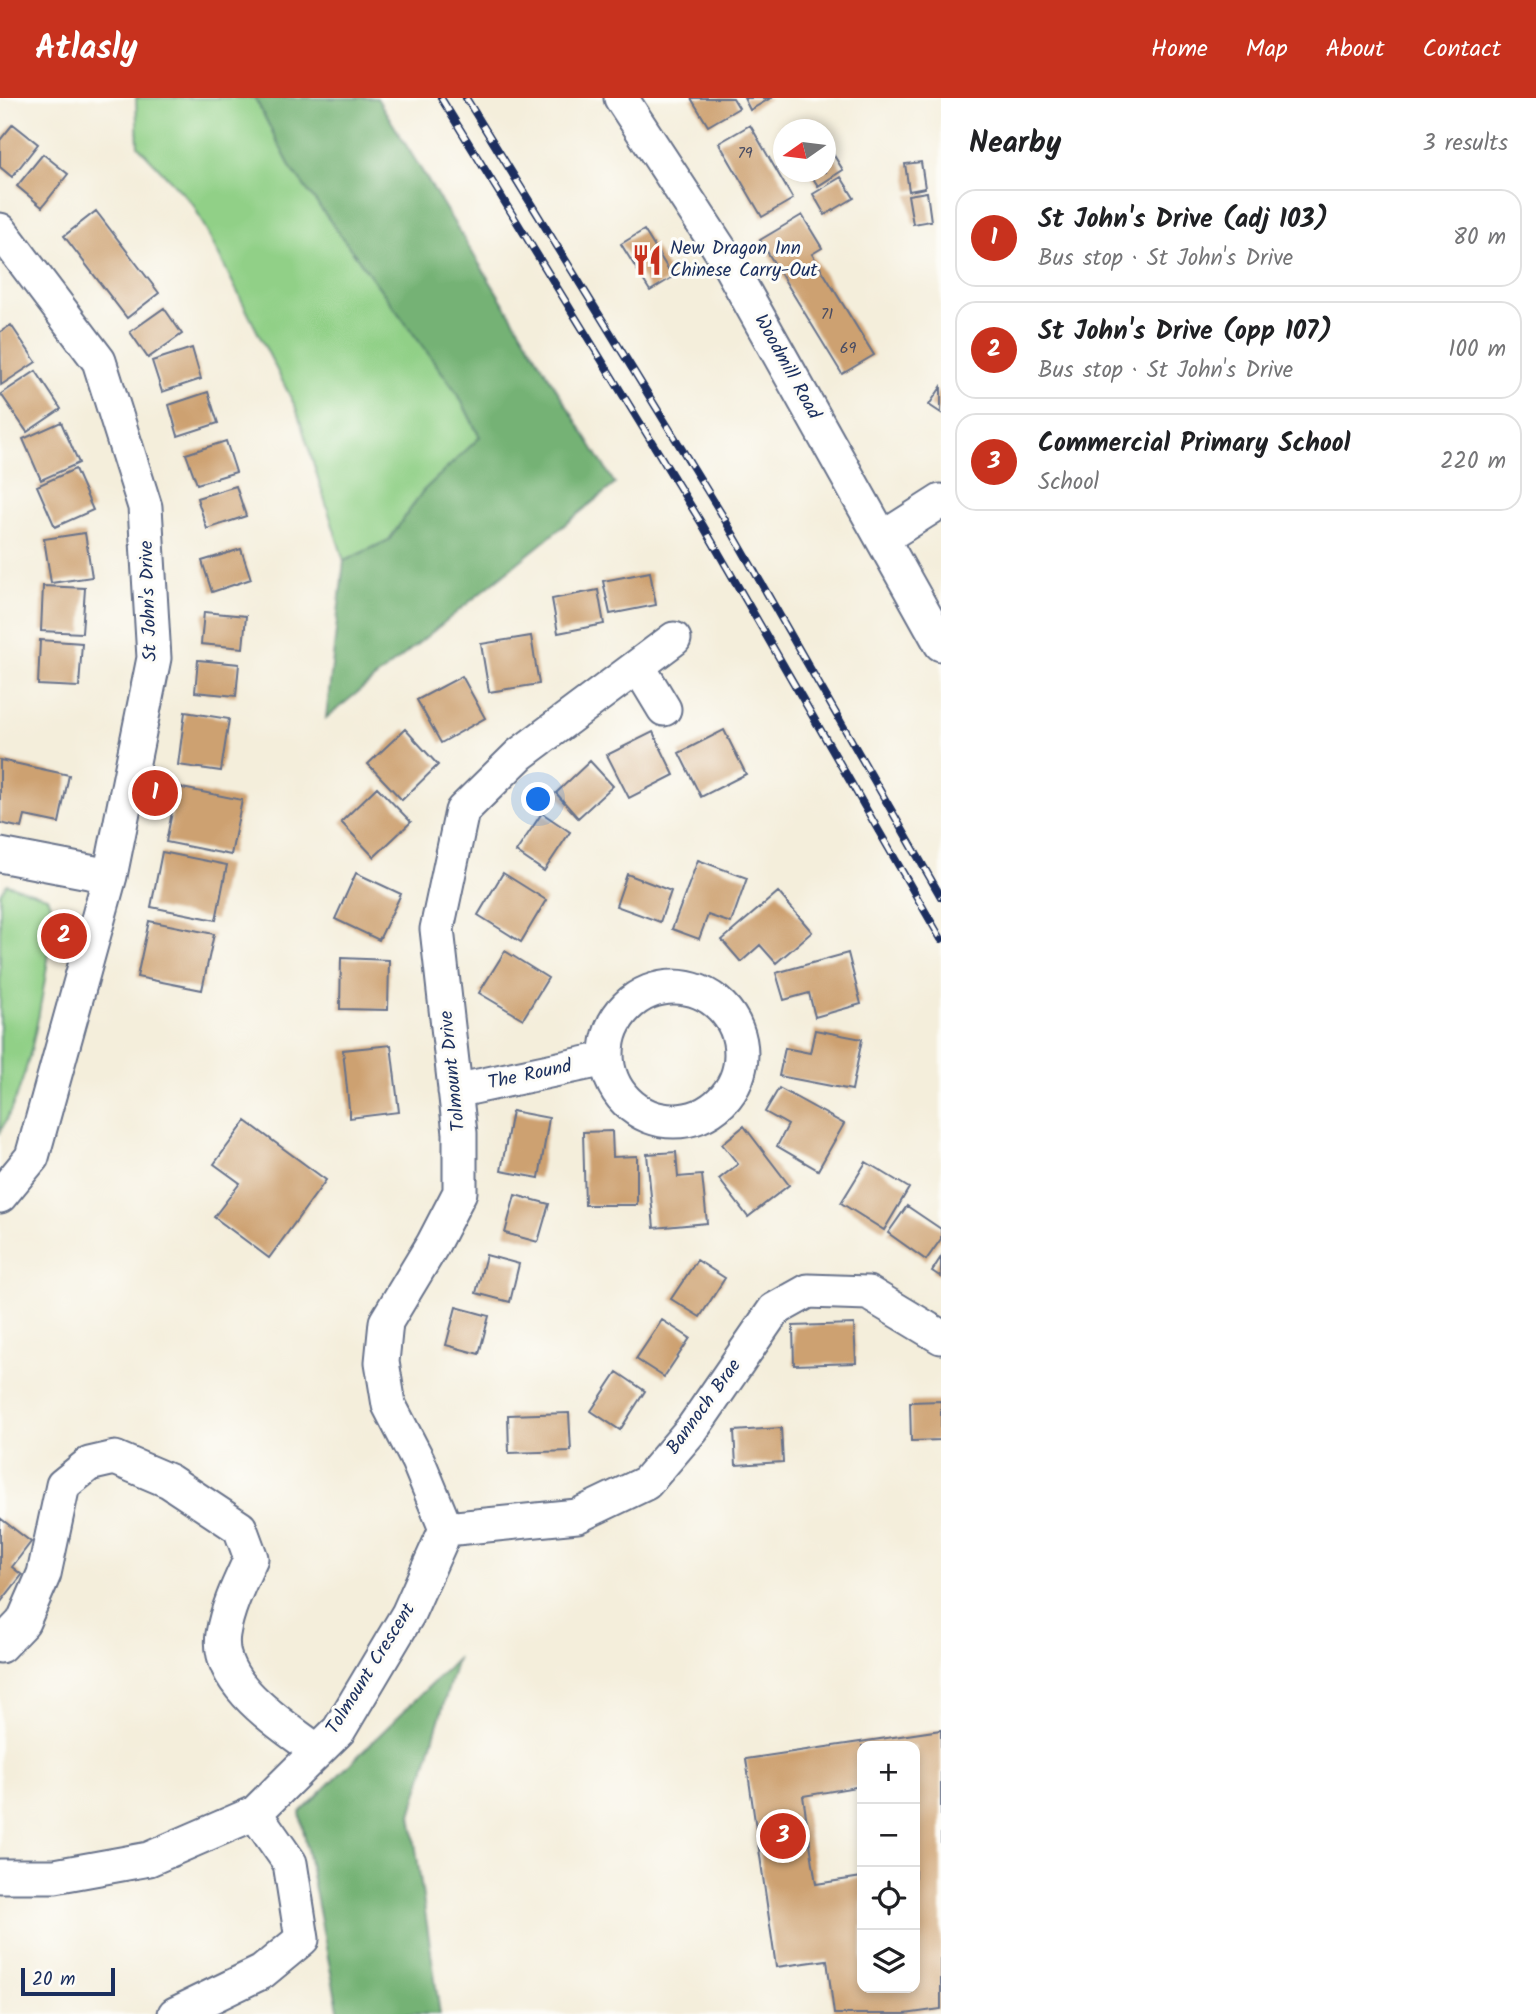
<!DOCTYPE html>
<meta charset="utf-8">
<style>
:root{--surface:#fff;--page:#f2f2f2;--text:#202124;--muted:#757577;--line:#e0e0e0;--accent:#c8321e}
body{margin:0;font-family:Kalam,sans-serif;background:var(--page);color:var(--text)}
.controls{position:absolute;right:21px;bottom:21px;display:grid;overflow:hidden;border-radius:14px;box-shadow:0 4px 10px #0003}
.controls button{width:63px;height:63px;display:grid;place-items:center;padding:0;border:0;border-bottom:2px solid var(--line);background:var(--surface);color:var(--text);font:35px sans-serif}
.compass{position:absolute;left:773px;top:21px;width:63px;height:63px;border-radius:50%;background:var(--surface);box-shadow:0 4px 10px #0003;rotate:256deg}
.scale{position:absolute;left:21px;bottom:18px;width:94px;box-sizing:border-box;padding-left:7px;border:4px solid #1b2f5e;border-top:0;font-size:19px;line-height:24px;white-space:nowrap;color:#1b2f5e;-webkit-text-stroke:5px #fdfcf7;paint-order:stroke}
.you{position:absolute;left:539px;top:702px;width:24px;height:24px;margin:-18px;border:5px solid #fff;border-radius:50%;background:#1a73e8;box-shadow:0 0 0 10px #1a73e833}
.badge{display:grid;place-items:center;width:46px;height:46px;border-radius:50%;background:var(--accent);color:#fff;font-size:23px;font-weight:700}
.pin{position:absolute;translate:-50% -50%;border:4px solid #fff;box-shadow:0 2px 7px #0006}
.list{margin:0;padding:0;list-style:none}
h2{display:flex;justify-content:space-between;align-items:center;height:91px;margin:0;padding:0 28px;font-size:30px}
h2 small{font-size:23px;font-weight:400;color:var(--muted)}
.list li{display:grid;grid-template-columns:46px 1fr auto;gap:21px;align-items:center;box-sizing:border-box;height:98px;margin:0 14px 14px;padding:0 14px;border:2px solid var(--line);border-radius:21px}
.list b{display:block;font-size:26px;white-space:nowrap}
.list p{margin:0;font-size:23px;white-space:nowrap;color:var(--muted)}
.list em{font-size:23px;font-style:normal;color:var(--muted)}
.icon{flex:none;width:38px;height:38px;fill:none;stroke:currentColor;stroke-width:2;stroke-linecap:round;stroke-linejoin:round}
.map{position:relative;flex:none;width:941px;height:1916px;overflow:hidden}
header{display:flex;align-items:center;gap:42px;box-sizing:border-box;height:98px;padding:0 35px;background:var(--accent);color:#fff}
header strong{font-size:33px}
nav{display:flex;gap:38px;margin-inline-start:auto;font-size:24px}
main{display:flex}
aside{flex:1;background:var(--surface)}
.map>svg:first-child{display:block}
.green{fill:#91d087;stroke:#568072;stroke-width:2}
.forest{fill:#74b274;stroke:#487069;stroke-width:2}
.building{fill:#cda171;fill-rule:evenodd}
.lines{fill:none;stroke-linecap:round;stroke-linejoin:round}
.minor-casing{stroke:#67728a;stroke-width:37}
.minor{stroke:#fff;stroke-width:33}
.rail-casing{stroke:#1b2f5e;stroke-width:8}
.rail{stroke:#fdfcf7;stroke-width:5;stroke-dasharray:16;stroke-linecap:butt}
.labels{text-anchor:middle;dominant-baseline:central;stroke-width:6;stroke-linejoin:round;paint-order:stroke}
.number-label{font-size:16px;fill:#484c63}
.poi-label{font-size:19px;fill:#1b2f5e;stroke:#fdfcf7;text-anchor:start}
.street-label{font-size:19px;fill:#1b2f5e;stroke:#fdfcf7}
</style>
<header>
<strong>Atlasly</strong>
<nav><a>Home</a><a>Map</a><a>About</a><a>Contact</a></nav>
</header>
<main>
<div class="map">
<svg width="941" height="1916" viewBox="0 0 941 1916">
<rect width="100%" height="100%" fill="#fdfcf7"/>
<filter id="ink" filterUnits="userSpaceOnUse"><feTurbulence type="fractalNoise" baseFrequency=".0143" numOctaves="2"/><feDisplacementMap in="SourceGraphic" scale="14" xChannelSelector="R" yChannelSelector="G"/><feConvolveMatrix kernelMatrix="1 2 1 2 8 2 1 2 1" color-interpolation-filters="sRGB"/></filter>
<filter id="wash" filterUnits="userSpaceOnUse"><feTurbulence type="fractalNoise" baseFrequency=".00686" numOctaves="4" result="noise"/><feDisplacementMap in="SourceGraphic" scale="28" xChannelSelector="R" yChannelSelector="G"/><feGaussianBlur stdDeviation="1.57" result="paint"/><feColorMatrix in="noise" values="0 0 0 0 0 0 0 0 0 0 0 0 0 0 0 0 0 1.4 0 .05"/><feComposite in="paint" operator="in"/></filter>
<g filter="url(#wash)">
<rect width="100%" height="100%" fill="#f4eedb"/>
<path class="green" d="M136,0h119l36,70 167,226 22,44 -57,53 -34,49 -45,21 -48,-153 -103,-204 -55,-58z
M7,786l40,13 8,18c-12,72 -19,152 -55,217v-239z"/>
<path class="forest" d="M255,0h122l238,386 -289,234 18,-157 45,-21 34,-49 57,-54 -22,-43 -167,-226z
M457,1561l-46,156 29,199h-101l-39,-201z"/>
<g id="blocks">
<path class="building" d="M691,0h42l6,10 -31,18z
M744,0h27l-21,12z
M13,26l25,20 -26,33 -12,-10v-27z
M750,27l43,74 -31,18 -43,-74z
M43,56l25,20 -26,33 -25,-21z
M833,56l10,16 -25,16 -9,-14h16v-14z
M921,64l4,26 -16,3 -4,-27z
M841,79l13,21 -29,17 -12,-21z
M927,94l4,29 -18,3 -5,-29z
M96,113l63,82 -32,25 -63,-82z
M802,117l20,33 -10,6 62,101 -32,19 -82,-134z
M644,132l29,47 -23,14 -29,-47z
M164,210l18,26 -34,24 -18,-26z
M11,227l25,37 -35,23 -1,-53z
M192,250l9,31 -39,13 -10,-31z
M36,273l25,38 -34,23 -26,-38z
M941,289v26l-12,-8z
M208,294l10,31 -40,13 -9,-31z
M61,324l18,41 -38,17 -18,-41z
M226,343l10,31 -39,12 -11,-30z
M75,371l18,41 -38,17 -18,-41z
M236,388l10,30 -39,13 -10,-31z
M85,435l7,44 -41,6 -7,-44z
M241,451l10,30 -39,13 -10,-31z
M650,474l6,33 -46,9 -7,-33z
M43,488l42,2 -3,45 -41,-2z
M598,492l6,34 -46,9 -6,-34z
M204,514l42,4 -3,32 -42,-4z
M531,538l8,48 -50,8 -8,-48z
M40,542l42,3 -3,44 -41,-2z
M198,562l41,4 -3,32 -41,-4z
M462,578l23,42 -44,25 -24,-43z
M185,614l44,7 -8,52 -43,-6z
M405,631l33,36 -36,35 -34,-36z
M724,632l22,44 -45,23 -22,-44z
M653,634l21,43 -45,23 -22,-43z
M0,662l69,15 -10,48 -34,-7 -3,12 -22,-5z
M590,663l23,25 -35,32 -22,-25z
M177,689l65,13 -11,55 -65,-13z
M377,689l34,35 -37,35 -33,-35z
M542,715l28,19 -26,39 -28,-19z
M162,754l65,13 -11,55 -65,-13z
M698,762l49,18 -16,45 -23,-8 -9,24 -27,-10z
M356,775l45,21 -22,46 -44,-21z
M503,775l43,27 -25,42 -43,-27z
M627,776l44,17 -11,31 -44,-16z
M778,794l34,40 -36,31 -16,-18 -19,17 -19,-22z
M149,823l65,13 -12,56 -65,-13z
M505,853l43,27 -25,41 -44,-26z
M848,855l13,51 -46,13 -6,-24 -25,7 -8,-27z
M341,860l48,2 -1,50 -48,-1z
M815,932l47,9 -10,51 -73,-14 6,-28 25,5z
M391,947l8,67 -49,6 -7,-68z
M779,990l65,36 -26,46 -41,-24 11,-21 -23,-13z
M512,1013l37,7 -10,60 -38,-7z
M246,1023l80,59 -57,78 -55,-41 26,-34 -26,-19z
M744,1028l45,59 -41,32 -29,-38 19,-15 -16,-20z
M612,1033l1,26 24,-1v49h-52l-2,-73z
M676,1054l2,25 24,-2 5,48 -53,5 -7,-74z
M866,1064l43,26 -25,42 -43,-27z
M515,1097l34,9 -11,38 -33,-9z
M907,1108l34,23v10l-15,21 -38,-27z
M486,1157l33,9 -9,38 -34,-9z
M941,1159v20l-9,-6z
M697,1162l28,18 -25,39 -29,-18z
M456,1209l33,9 -10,38 -33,-9z
M662,1222l28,18 -26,39 -28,-18z
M854,1226l2,39 -62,2 -1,-39z
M617,1274l28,19 -25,39 -29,-19z
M941,1303v39l-30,1 -1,-39z
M569,1315l2,38 -62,2 -1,-38z
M781,1330l2,34 -47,3 -2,-34z
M0,1420l31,24 -19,25 10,8 -22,28z
M941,1632v279l-36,5h-71l-7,-54 -51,7 -30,-208zM862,1648h53v242h-53v-111l-46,7 -13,-88 59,-10z"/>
</g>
</g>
<g filter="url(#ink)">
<use href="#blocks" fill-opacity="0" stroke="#67728a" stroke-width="2"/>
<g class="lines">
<defs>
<path id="minor" d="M621,0l102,156 218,390
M0,132l99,131 46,146 9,151 -44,218 -78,281 -32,39
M883,440l58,-37
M638,568l26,43
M0,757l110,21
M607 956a67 67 0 1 1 134 0a67 67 0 1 1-134 0Z
M455,993l151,-32
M446,1431l-28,-68 -29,-56 -7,-43 4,-40 47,-78 27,-52v-59l-23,-204 25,-118 58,-57 154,-115
M446,1431l131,-13 69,-33 46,-54 82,-119 34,-19 60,2 73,44
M0,1548l23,-24 21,-48 19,-89 26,-21 26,-6 54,23 71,47 11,30c-11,24 -24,50 -28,76 -8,50 60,91 94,117
M0,1778h55l94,-17 106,-46 84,-83 69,-116 38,-85
M175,1916l87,-42 40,-33 -12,-76 -35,-50"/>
</defs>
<use href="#minor" class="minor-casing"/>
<use href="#minor" class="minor"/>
<defs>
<path id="rail" d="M441,0l261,426 239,415
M466,0l255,415 220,384"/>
</defs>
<use href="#rail" class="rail-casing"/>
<use href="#rail" class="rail"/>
</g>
</g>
<defs>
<symbol id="restaurant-bare" viewBox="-9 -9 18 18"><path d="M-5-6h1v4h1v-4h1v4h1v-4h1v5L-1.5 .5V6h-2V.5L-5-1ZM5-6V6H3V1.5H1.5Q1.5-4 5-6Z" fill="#c8321e" stroke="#fdfcf7" stroke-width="2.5" paint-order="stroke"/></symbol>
</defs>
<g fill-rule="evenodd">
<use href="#restaurant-bare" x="625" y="140" width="44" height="44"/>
</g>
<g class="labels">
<g class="number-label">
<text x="745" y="55">79</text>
<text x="827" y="216">71</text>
<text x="848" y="250">69</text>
</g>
<g class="poi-label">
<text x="670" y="151">New Dragon Inn<tspan x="670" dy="22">Chinese Carry-Out</tspan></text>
</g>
<g class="street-label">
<text transform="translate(787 269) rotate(61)">Woodmill Road</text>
<text transform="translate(149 503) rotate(-92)">St John's Drive</text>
<text transform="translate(453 973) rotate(-96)">Tolmount Drive</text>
<text transform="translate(530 977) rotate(-12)">The Round</text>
<text transform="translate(704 1309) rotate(-54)">Bannoch Brae</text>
<text transform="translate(371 1571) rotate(-58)">Tolmount Crescent</text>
</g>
</g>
</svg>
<div class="controls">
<button>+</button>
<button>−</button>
<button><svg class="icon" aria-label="locate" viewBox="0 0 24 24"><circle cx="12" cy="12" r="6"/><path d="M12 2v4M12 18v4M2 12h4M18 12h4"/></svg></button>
<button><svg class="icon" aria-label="layers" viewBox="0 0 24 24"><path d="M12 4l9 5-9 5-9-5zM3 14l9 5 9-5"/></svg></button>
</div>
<svg class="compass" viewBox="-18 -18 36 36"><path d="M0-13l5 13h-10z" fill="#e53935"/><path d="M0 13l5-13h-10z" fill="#757577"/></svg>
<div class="scale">20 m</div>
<div class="you"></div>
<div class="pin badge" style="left:155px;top:695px">1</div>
<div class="pin badge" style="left:64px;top:838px">2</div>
<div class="pin badge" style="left:783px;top:1738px">3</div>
</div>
<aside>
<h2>Nearby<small>3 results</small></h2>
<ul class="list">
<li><span class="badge">1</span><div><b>St John's Drive (adj 103)</b><p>Bus stop · St John's Drive</p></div><em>80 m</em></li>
<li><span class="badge">2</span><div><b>St John's Drive (opp 107)</b><p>Bus stop · St John's Drive</p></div><em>100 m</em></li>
<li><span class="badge">3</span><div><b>Commercial Primary School</b><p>School</p></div><em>220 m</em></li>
</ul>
</aside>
</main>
